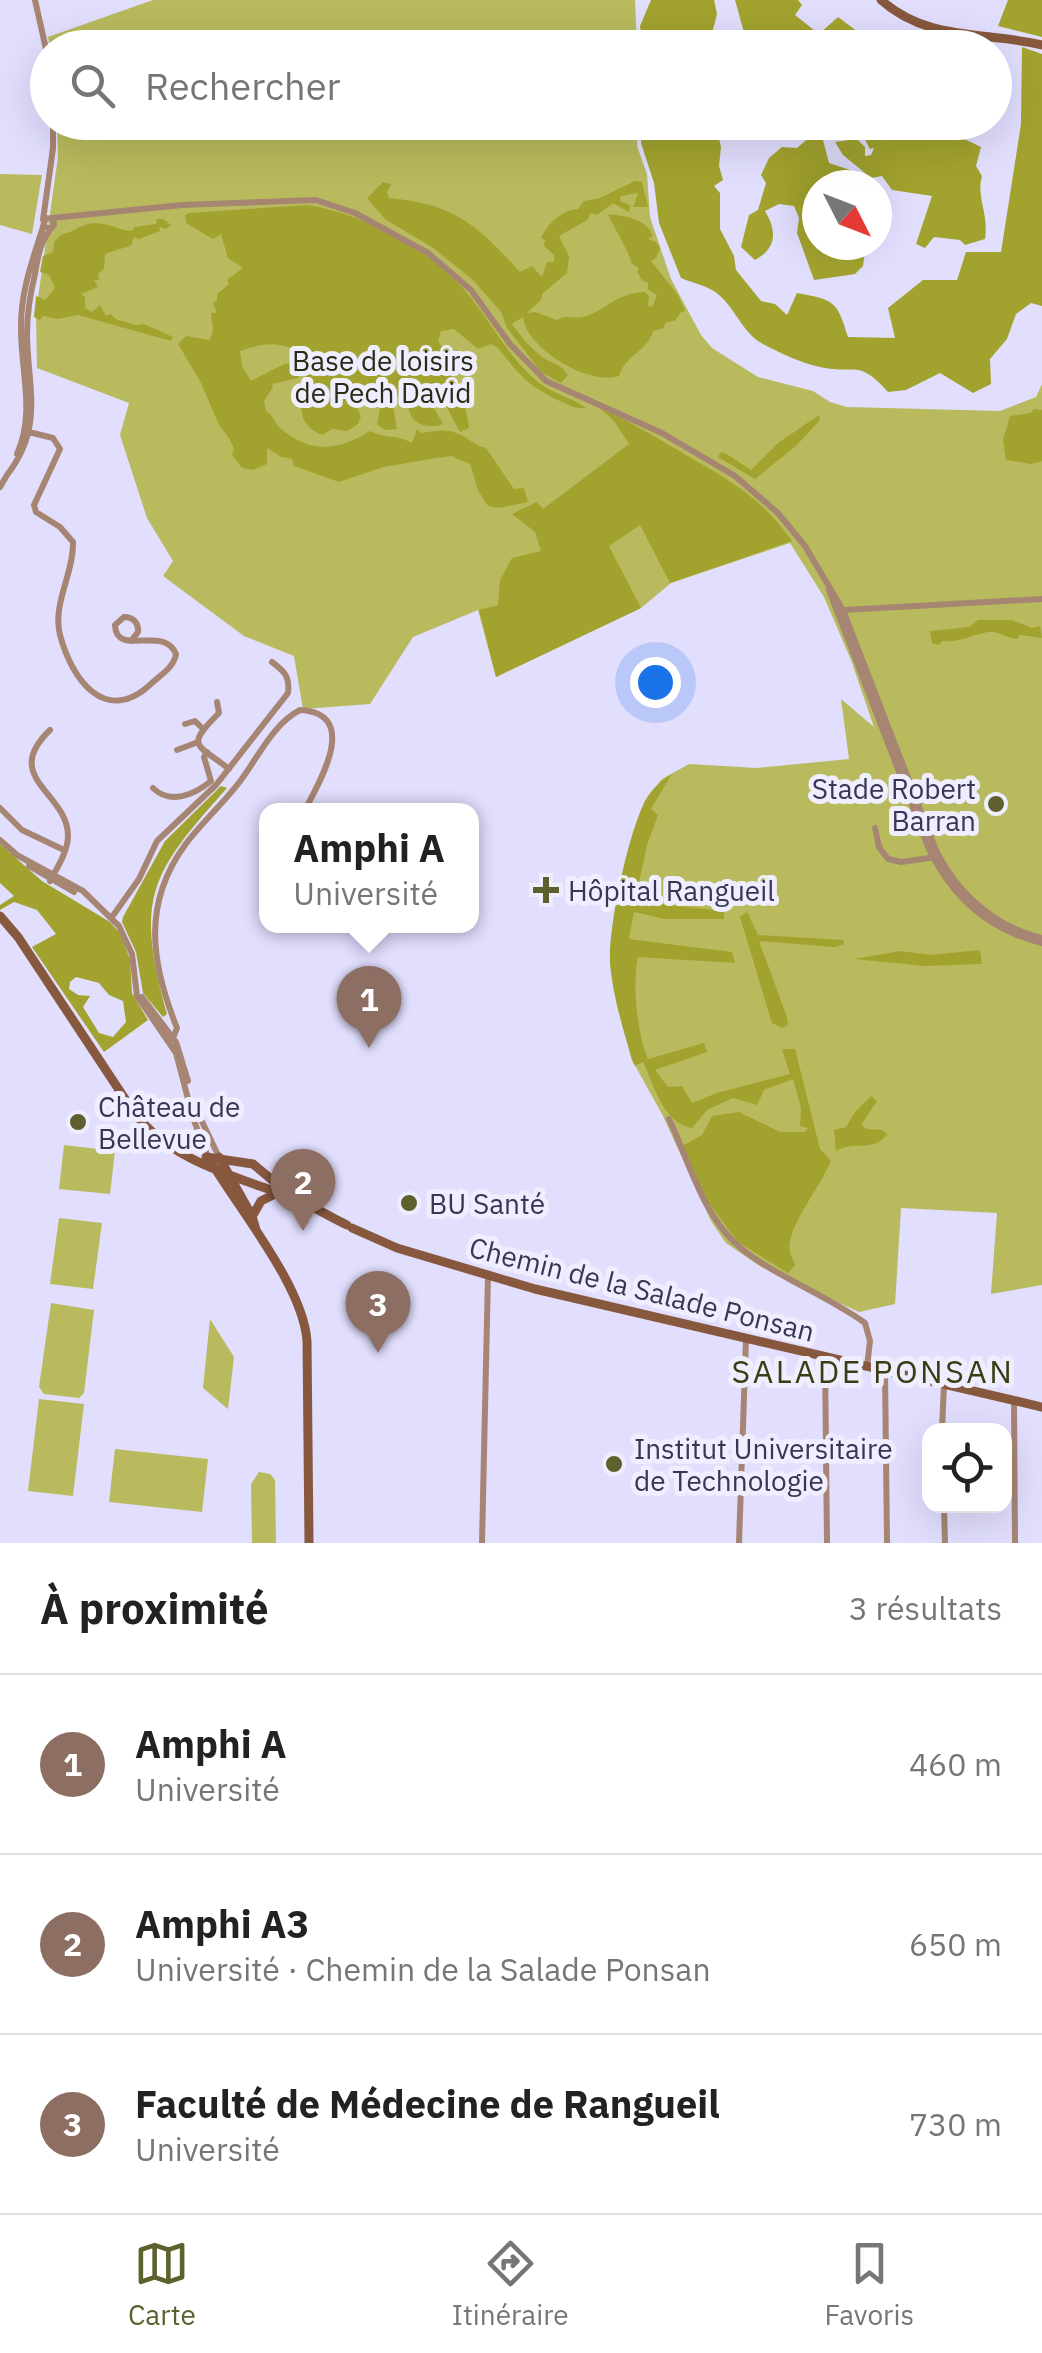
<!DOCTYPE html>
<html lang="fr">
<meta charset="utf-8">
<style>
:root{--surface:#fff;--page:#f2f2f2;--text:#222;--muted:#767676;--line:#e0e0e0;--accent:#5e602d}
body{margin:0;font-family:"IBM Plex Sans",sans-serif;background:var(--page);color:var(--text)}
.controls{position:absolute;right:30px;bottom:30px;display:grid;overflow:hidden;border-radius:20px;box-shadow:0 10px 40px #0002}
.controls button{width:90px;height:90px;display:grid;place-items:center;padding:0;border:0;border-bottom:2px solid var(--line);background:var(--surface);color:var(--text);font:50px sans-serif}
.compass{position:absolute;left:802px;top:170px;width:90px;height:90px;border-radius:50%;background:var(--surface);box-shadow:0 10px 40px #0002;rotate:132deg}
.you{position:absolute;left:655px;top:682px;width:35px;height:35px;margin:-25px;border:8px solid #fff;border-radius:50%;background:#1a73e8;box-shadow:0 0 0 15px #1a73e833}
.badge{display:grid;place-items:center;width:65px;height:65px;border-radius:50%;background:var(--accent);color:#fff;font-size:32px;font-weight:700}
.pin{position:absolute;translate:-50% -82px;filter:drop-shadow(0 2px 5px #0008)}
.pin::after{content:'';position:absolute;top:52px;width:35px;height:30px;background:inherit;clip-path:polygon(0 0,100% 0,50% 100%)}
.popup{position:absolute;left:259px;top:803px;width:220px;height:130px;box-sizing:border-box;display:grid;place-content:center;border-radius:20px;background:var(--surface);filter:drop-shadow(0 2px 8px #0005);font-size:32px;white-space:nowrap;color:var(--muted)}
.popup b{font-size:38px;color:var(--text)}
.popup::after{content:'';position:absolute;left:50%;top:100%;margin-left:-20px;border:20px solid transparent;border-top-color:var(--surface)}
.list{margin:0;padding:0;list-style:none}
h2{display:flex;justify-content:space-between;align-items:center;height:130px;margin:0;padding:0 40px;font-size:42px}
h2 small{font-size:32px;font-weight:400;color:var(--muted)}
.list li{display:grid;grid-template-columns:65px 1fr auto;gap:30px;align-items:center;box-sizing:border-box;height:180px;padding:0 40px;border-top:2px solid var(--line)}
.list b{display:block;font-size:38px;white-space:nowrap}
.list p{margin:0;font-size:32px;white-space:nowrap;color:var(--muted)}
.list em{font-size:32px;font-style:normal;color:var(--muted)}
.icon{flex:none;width:55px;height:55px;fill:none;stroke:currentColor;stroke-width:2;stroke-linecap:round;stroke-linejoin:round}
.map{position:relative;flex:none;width:1042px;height:1543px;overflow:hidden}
.search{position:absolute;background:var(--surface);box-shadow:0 10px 40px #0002;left:30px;right:30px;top:30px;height:110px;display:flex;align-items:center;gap:25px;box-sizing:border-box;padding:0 35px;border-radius:55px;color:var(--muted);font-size:38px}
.sheet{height:670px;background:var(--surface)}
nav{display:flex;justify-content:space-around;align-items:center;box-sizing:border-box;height:140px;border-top:2px solid var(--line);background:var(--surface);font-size:28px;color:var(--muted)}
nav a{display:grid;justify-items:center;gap:5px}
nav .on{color:var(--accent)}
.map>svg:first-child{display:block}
.green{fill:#b8ba5d}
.forest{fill:#a2a32e;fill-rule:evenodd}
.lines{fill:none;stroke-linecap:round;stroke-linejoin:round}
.street{stroke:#a68573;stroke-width:6}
.secondary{stroke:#87583d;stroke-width:9}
.poi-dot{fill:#5e602d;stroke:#efeefe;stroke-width:4}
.labels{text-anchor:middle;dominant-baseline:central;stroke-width:10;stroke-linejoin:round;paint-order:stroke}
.park-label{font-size:28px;fill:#2a2a17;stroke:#efeefe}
.poi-label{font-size:28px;fill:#3a3554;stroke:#efeefe;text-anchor:start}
.street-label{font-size:28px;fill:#3a3554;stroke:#efeefe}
.quarter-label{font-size:32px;letter-spacing:2.5px;fill:#3b3c13;stroke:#efeefe}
</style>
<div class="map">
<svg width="1042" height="1543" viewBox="0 0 1042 1543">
<rect width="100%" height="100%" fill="#e1defe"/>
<path class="green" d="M153,0h482l2,47h-587l-2,-10z
M638,122l-1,24 10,28 3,43 21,62 30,56 11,13 46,29 55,14 17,11 17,5 153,4 36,-14 6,-13v901l-51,9 6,-81 -96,-5 -6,96 -36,8 -98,-45 -35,-24 -15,-22 -48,-105 -31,-56 -22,-95 1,-26 17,-83 17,-55 17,-22 27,-15 68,4 92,-9 -8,-60 33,28 -23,-67 -27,-63 -34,-54 -119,40 -30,25 -145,69 -18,-67 -65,27 -43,67 -67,5 -9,-53 -50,-20 -81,-60 10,-15 -26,-43 -27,-83 9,-32 -92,-35 -1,-56 22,-155 -1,-34z
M0,174l42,1 -10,59 -32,-9z
M64,1145l51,6 -5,43 -51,-5z
M59,1218l43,5 -9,66 -43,-5z
M51,1303l43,7 -10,83 -5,5 -35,-4 -5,-7z
M210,1319l24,38 -6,52 -25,-21z
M39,1399l45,5 -11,92 -45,-5z
M115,1449l93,10 -6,53 -93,-10z
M259,1472l11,2 5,6 1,63h-24l-1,-59z"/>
<path class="forest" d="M651,0h63l3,14 -4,16 12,5 2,12h-84l-3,-21z
M735,0h63l4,5 -7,10 24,19 19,-17 40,30h-130z
M1008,0h34v37l-44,-11z
M1022,47l20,7v252l-11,-3 -15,11 -9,25 -17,20 1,25 -18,9 -33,-20 -34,17 -18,2c-30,-34 -32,-17 -68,-25 -19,-4 -40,-14 -57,-23 -23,-12 -30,-44 -53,-55 -9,-5 -20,-7 -29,-11l-22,-55 -5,-40 -13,-40 1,-20h87l-3,5 -9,2 4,17 -2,19 4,14 -9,6 6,7v36l14,27 2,14 25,31 14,3 12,11 10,-22c38,7 40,8 51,44l47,1 -7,-30 35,-28h34l9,-28h35l20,-128z
M929,122l52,25 -5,19 6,10c-6,22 7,37 3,63l-20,6 -5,-5 -26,-3 -9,11 -9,-4 16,-48 -40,-6 -10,-14 -11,2 -28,-23 -8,-13 22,-3 8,8v9l6,-1 3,-7 -4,1 -6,-11 3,-15z
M813,134l9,2 7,27c14,5 34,9 42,22h-54v60h44l4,7 -2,14 -8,8 -41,6 -17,-47 2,-15 -5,-12 -15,-2 -14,7c12,20 12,37 -10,49l-14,-13 8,-32 9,-5 8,-27 -5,-8 8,-17 13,-11 15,1z
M635,181l7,1 6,25h-15l5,-14 -17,3 -1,5 10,4 -1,7 -16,-9 -16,12 -6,-2 -4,7 -28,16 10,20 -2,17 -25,21v5l-15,14 8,-1 22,8c11,-6 14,-1 25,-3 24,-5 31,-24 63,-25l4,4 -1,10 4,1 5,-12 -9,-5v-7l-6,-3 -5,-8 2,-4 -8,-5c-1,-11 -18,-36 -23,-49 17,2 39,5 45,22l-5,3 8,3 4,6 -4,10 -5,3 27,34 7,16 -5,2 -4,7 -11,3 -1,5 -11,3c-6,21 -28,24 -34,45 -31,10 -93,-28 -96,-59l-11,7c9,12 17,23 29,32 10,8 20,7 27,19l-7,8 -20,-11 -34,-44 -6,-16 -28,-32 -41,-33 -46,-27 -19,-22 16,-16 8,2 -4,8 2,6c66,6 88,27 131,74l12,-6 10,11 5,-15h7v-7l-10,-9 1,-6 -4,-2c7,-15 21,-28 37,-29l6,-8 16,-3z
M308,205c60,10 126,46 164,94 20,26 37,57 61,79 16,15 38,19 53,30 -10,1 -15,-2 -24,-6 -34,-16 -41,-25 -64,-54l-7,-4 -13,5 -24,-20 -13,2 -3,10 9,13 -2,10c13,17 22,43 24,64l-9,4 -15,-28 -5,-1 -6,5 9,16c-18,6 -35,-1 -35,-22l-17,-9 6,36 -12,1 -8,-6 3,-15 -3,-6 -17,-5 -5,7 6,11 -3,8 -11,7 -15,-2 -10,6c-48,-19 7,-73 -28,-86 -21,-8 -33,-5 -54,2l2,15 9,15 33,-17 15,-2 5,4 -6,12 -26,6 1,3 -9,14 2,10c9,6 8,12 15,18 30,25 57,22 89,2 15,8 27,3 42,12l5,-14 4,4c12,-1 24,-5 35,0 12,4 17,12 30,15l28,41 10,-1 4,14 -29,6 -11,-2 -10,-16 -8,-26 -19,-8 -21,3 -46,8 -45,15 -45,-16 -2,-7 -11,-2 -14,-9v16l-14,6 -11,-2 -10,-13 2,-7 -5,-10 -10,-13 -19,-44 -22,-37 8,-8 24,4 3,-10 -2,-17h6l-4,-10 4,-2v-7l12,-10 -2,-4 16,-12 -15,-10 -7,-24 -8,5 -27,-16 -1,-7 3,-3z
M157,219h6l8,6 -5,4 -7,-2 1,4 -21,8 -6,-2 -1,8 -27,9 -1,15 -6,5 1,6h-5l4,7 -17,7 4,3v11l7,4 8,-7 6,11 5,-2 4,5 21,6 8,-1 29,13 -2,4 -93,-26 -20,4 -15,-3 -3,4 -6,-3 2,-21 9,4 10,-12 -6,-13 -9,-3 3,-16 10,-4 1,-10 8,-8c10,-1 13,-6 23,-9 16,-6 32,5 47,6l3,-4 21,-3z
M600,408c27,12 50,26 76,41 47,28 83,45 116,92l-122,42 -30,-58 -31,21 32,62 -145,69 -17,-67 19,-5 2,-25 12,-22 29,-7 -6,-19 -23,-18 25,-12 6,7 86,-65 -15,-23z
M1034,409l8,1v51l-11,3 -25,-4 -3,-20 7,-24 21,-3z
M819,415l1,5 -24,26 -41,33 -37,-22 3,-5 4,1 26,17 27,-27z
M978,620h34l20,8 8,-2 2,12 -22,-3 -3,4c-13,-1 -19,-9 -29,-7 -16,3 -30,11 -46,9l-3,4 -7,-2 -2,-12 39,-4z
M672,774l-21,35 7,6 -11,30 -11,52 7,5 81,9v8h-60l-30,-7 -5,27 103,13 3,11 -97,-6c-6,28 -1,76 10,102l56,-16 3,9 -52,18 13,17 14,-1 10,17 25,-10 73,-19 -8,-25h13l25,100 11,12c-9,22 -39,61 -41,81 -2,8 2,15 5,23l-7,8 -50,-31 -30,-40 -26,-56 20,-11 10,-19 27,-4 41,20h25l3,-4 -8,-2 1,-18 -8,-29 -29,11 -7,15 -24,-7 -26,12 -15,18c-29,-5 -37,-41 -49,-66l-8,4 -3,-6c-9,-32 -20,-66 -22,-99 -1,-38 18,-126 35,-160 6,-11 16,-21 27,-27z
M221,786l6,2c-78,87 -92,110 -60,226l-4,3 -20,-24 -7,-41 -14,-30 1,-5 42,-76z
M0,844l42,37 68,41 10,11 10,26 2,34 16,27 -44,32 -72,-105 24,-13 -19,-24 -23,-8 -14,8v-5l14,-9 -14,-13zM76,977l23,6 10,12 14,6 3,21 -13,15 -14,-4 -16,-26 7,-11 -12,-1 -9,-6 1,-7z
M747,912l11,23 85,5 1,4 -9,3 -76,-6 28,76 1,8 -6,3 -10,-5 -32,-106z
M980,950l2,14 -57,2 -71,-7 47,-8 29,4z
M871,1096l6,5 -16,24 6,4 15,1 5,4c-12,19 -34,6 -51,17l-2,-21 12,-3 9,-15z"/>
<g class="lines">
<path class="street" d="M35,0l13,58
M52,218l130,-13 134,-5 39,13 73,40 43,37 39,54 36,37 116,52 73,43 43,37 27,33 38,64 92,238c21,44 59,79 107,90
M43,220l10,-72v-26
M25,431l28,7 7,11 -26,56 2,7 24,15 13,15c1,31 -21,62 -13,93 12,45 46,92 92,48 10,-9 22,-16 24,-29 -12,-30 -60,4 -61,-29l9,-8c9,0 15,6 14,15l-7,9
M17,454c19,-42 3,-85 4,-129 0,-35 12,-66 22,-98
M7,475c37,-48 21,-86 20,-140 0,-21 3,-41 8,-61 3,-19 6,-35 19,-49l-1,-6 -7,-1 -3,8 7,3
M0,487l7,-12
M829,590l99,257c23,49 60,83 114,96
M844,610l198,-11
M217,702l2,11c-34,34 -23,30 10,56
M185,724l10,-3 6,6
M50,730c-50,48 18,62 18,106 0,15 -11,32 -18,45
M177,750l21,-8
M153,788c17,17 41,7 58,-7l-7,-24 3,-5
M0,808l22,22 42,20
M875,828l4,19 9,12 13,3 35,-5
M0,840l16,14
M15,854l68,37 36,35 13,28 5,42 39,57 17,65 15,39
M29,866l45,26
M112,917l27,-38 18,-38 59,-56 72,-92c2,-17 -4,-22 -16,-31
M142,997l34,45 12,39
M173,1038l4,-10c-26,-65 -35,-124 8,-183 17,-23 39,-42 56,-65 17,-23 33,-57 59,-70 58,3 23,66 8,94v6
M195,1107l24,50
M669,1119c20,42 31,89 65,123 31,30 93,53 131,81l5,18 -3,26
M825,1357l2,186
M885,1371l2,172
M1014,1402l1,141
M942,1430l2,-46
M944,1506l1,37
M482,1543l6,-268
M739,1543l7,-205"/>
<path class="secondary" d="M881,0c47,42 104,31 161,45
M0,916l18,21 115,174c38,51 102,65 157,86 20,7 38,19 57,28
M206,1157l47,7 36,30
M208,1157c29,50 95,128 99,184l2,202
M219,1157l33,59 4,14
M253,1215l8,-14 16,-8
M352,1228l45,20 138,41 507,118"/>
</g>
<g class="poi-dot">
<circle cx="996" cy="804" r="10"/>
<path d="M541 875h10v10h10v10h-10v10h-10v-10h-10v-10h10z"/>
<circle cx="78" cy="1122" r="10"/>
<circle cx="409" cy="1203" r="10"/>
<circle cx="614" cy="1464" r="10"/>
</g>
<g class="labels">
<g class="park-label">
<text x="383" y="360">Base de loisirs<tspan x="383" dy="32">de Pech David</tspan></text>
</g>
<g class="poi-label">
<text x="976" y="788" text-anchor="end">Stade Robert<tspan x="976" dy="32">Barran</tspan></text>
<text x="568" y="890">Hôpital Rangueil</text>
<text x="98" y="1106">Château de<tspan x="98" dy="32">Bellevue</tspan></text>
<text x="429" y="1203">BU Santé</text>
<text x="634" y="1448">Institut Universitaire<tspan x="634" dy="32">de Technologie</tspan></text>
</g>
<g class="street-label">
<text transform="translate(642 1289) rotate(14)">Chemin de la Salade Ponsan</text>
</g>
<g class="quarter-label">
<text x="873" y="1371">SALADE PONSAN</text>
</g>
</g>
</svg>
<div class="controls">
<button><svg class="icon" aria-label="locate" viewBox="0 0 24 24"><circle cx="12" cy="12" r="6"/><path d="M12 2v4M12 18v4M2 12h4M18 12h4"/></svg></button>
</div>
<svg class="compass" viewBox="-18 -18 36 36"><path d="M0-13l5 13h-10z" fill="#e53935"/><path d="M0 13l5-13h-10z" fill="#767676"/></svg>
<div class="you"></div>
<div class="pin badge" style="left:369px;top:1048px;background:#8d6e63">1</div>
<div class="popup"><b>Amphi A</b>Université</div>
<div class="pin badge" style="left:303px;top:1231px;background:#8d6e63">2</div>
<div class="pin badge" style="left:378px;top:1353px;background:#8d6e63">3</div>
<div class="search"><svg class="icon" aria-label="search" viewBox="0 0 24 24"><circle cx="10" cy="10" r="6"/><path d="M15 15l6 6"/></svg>Rechercher</div>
</div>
<section class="sheet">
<h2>À proximité<small>3 résultats</small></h2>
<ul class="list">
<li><span class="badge" style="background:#8d6e63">1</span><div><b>Amphi A</b><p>Université</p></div><em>460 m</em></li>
<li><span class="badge" style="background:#8d6e63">2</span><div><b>Amphi A3</b><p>Université · Chemin de la Salade Ponsan</p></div><em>650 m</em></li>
<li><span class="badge" style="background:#8d6e63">3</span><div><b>Faculté de Médecine de Rangueil</b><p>Université</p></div><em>730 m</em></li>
</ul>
</section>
<nav>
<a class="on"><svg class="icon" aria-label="map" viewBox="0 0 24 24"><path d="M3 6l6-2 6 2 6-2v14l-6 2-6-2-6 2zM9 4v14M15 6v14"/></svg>Carte</a>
<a><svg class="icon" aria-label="directions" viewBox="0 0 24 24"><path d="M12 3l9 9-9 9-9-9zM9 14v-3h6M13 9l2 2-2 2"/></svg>Itinéraire</a>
<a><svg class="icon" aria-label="saved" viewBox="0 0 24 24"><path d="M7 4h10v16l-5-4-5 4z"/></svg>Favoris</a>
</nav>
